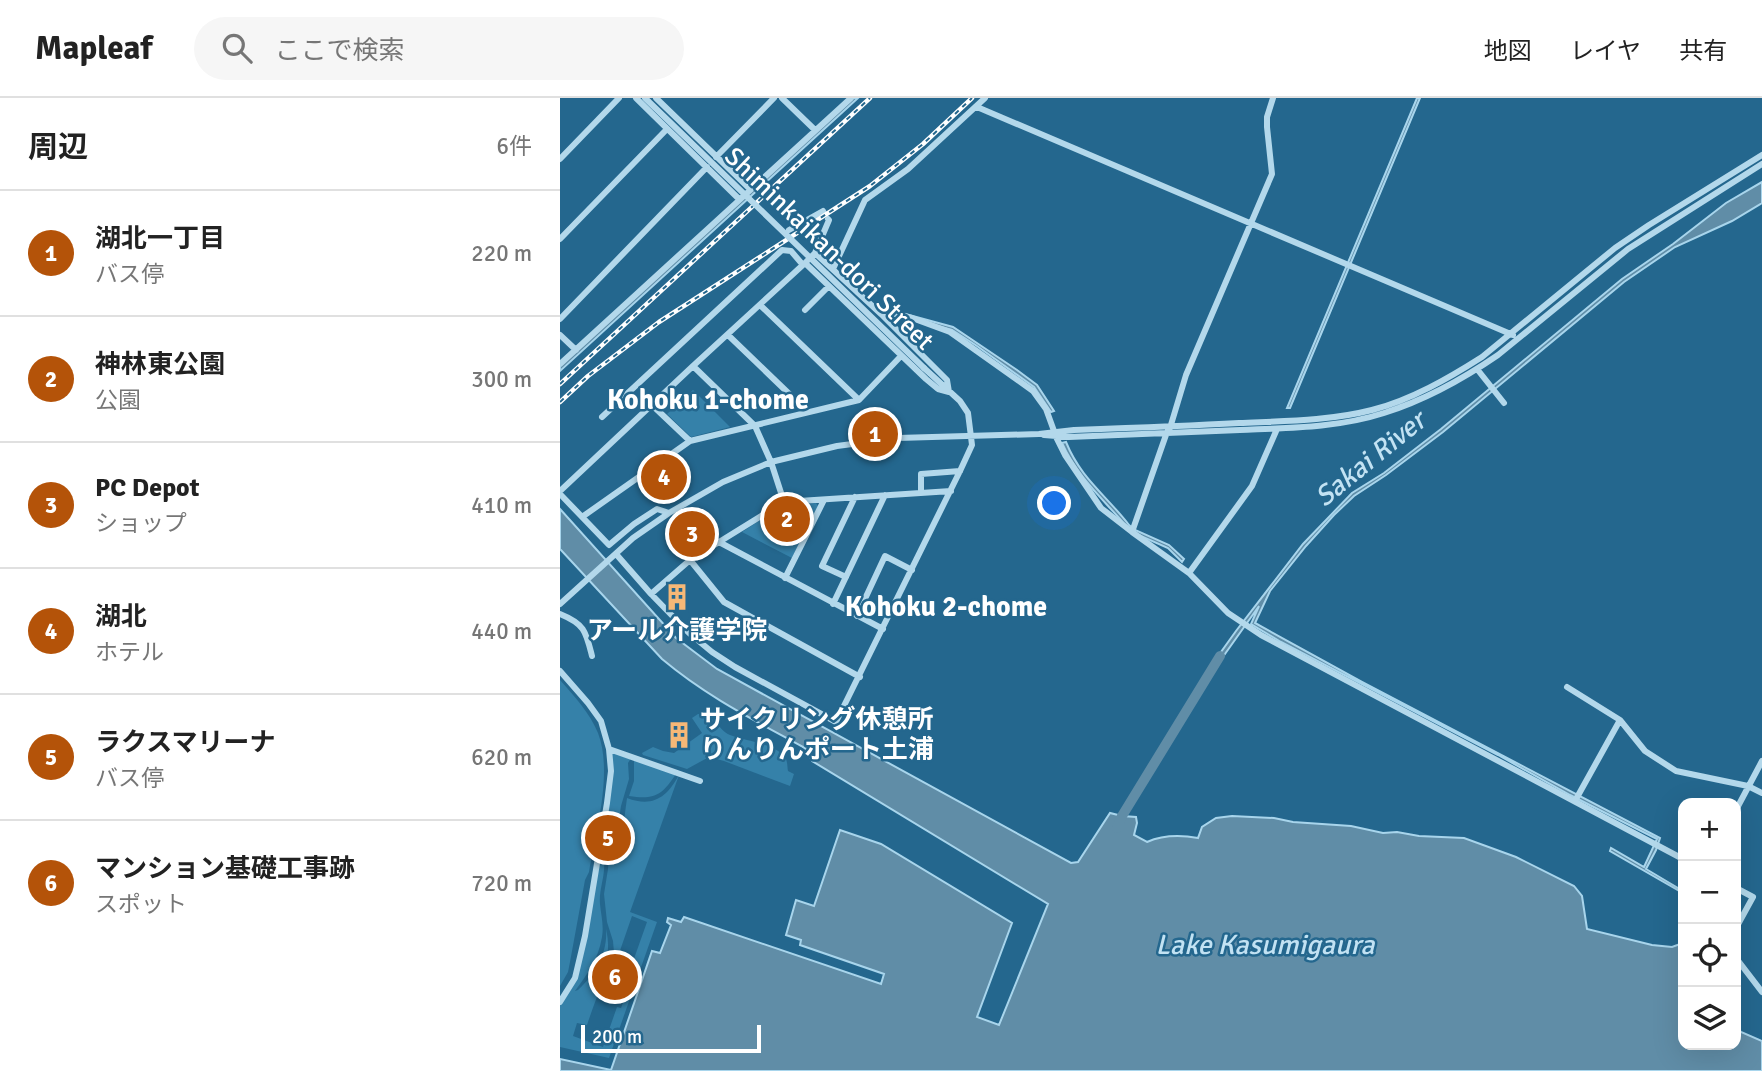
<!DOCTYPE html>
<html lang="ja">
<meta charset="utf-8">
<style>
:root{--surface:#fff;--page:#f6f6f6;--text:#222;--muted:#767676;--line:#e0e0e0;--accent:#b45309}
body{margin:0;font-family:Signika,"Noto Sans JP",sans-serif;background:var(--page);color:var(--text)}
.controls{position:absolute;right:21px;bottom:21px;display:grid;overflow:hidden;border-radius:14px;box-shadow:0 7px 28px #0002}
.controls button{width:63px;height:63px;display:grid;place-items:center;padding:0;border:0;border-bottom:2px solid var(--line);background:var(--surface);color:var(--text);font:35px sans-serif}
.scale{position:absolute;left:21px;bottom:18px;width:180px;box-sizing:border-box;padding-left:7px;border:4px solid #fff;border-top:0;font-size:19px;line-height:24px;white-space:nowrap;color:#fff;-webkit-text-stroke:5px #24678e;paint-order:stroke}
.you{position:absolute;left:495px;top:406px;width:24px;height:24px;margin:-18px;border:5px solid #fff;border-radius:50%;background:#1a73e8;box-shadow:0 0 0 10px #1a73e833}
.badge{display:grid;place-items:center;width:46px;height:46px;border-radius:50%;background:var(--accent);color:#fff;font-size:23px;font-weight:700}
.pin{position:absolute;translate:-50% -50%;border:4px solid #fff;box-shadow:0 2px 7px #0006}
.list{margin:0;padding:0;list-style:none}
h2{display:flex;justify-content:space-between;align-items:center;height:91px;margin:0;padding:0 28px;font-size:30px}
h2 small{font-size:23px;font-weight:400;color:var(--muted)}
.list li{display:grid;grid-template-columns:46px 1fr auto;gap:21px;align-items:center;box-sizing:border-box;height:126px;padding:0 28px;border-top:2px solid var(--line)}
.list b{display:block;font-size:26px;white-space:nowrap}
.list p{margin:0;font-size:23px;white-space:nowrap;color:var(--muted)}
.list em{font-size:23px;font-style:normal;color:var(--muted)}
.icon{flex:none;width:38px;height:38px;fill:none;stroke:currentColor;stroke-width:2;stroke-linecap:round;stroke-linejoin:round}
.map{position:relative;flex:none;width:1202px;height:973px;overflow:hidden}
header{display:flex;align-items:center;gap:42px;box-sizing:border-box;height:98px;padding:0 35px;background:var(--surface);border-bottom:2px solid var(--line)}
header strong{font-size:33px}
nav{display:flex;gap:38px;margin-inline-start:auto;font-size:24px}
.search{width:490px;height:63px;background:var(--page);display:flex;align-items:center;gap:18px;box-sizing:border-box;padding:0 24px;border-radius:38px;color:var(--muted);font-size:26px}
main{display:flex}
aside{flex:1;background:var(--surface)}
.map>svg:first-child{display:block}
.green{fill:#3581a9}
.water{fill:#608da7;stroke:#a8d5ec;stroke-width:2}
.lines{fill:none;stroke-linecap:round;stroke-linejoin:round}
.river{stroke:#608da7;stroke-width:10}
.minor{stroke:#b3d8eb;stroke-width:6}
.rail-casing{stroke:#fff;stroke-width:4.5}
.rail{stroke:#24678e;stroke-width:2;stroke-dasharray:5;stroke-linecap:butt}
.minor-bridge{stroke:#b3d8eb;stroke-width:6}
.labels{text-anchor:middle;dominant-baseline:central;stroke-width:5;stroke-linejoin:round;paint-order:stroke}
.street-label{font-size:26px;fill:#fff;stroke:#24678e}
.poi-label{font-size:26px;font-weight:bold;fill:#fff;stroke:#24678e}
.neighbourhood-label{font-size:28px;font-weight:bold;fill:#fff;stroke:#24678e}
.water-label{font-size:28px;font-style:italic;fill:#c2e2f3;stroke:#24678e}
</style>
<header>
<strong>Mapleaf</strong>
<div class="search"><svg class="icon" aria-label="search" viewBox="0 0 24 24"><circle cx="10" cy="10" r="6"/><path d="M15 15l6 6"/></svg>ここで検索</div>
<nav><a>地図</a><a>レイヤ</a><a>共有</a></nav>
</header>
<main>
<aside>
<h2>周辺<small>6件</small></h2>
<ul class="list">
<li><span class="badge">1</span><div><b>湖北一丁目</b><p>バス停</p></div><em>220 m</em></li>
<li><span class="badge">2</span><div><b>神林東公園</b><p>公園</p></div><em>300 m</em></li>
<li><span class="badge">3</span><div><b>PC Depot</b><p>ショップ</p></div><em>410 m</em></li>
<li><span class="badge">4</span><div><b>湖北</b><p>ホテル</p></div><em>440 m</em></li>
<li><span class="badge">5</span><div><b>ラクスマリーナ</b><p>バス停</p></div><em>620 m</em></li>
<li><span class="badge">6</span><div><b>マンション基礎工事跡</b><p>スポット</p></div><em>720 m</em></li>
</ul>
</aside>
<div class="map">
<svg width="1202" height="973" viewBox="0 0 1202 973">
<rect width="100%" height="100%" fill="#24678e"/>
<path class="green" d="M133,292l37,37 -39,10 -24,-23z
M256,405l2,3 -26,52 -50,-26 42,-27z
M0,582c14,16 30,33 38,53 15,39 -2,98 -9,139l-4,8 -15,82 -2,10 -8,14z
M138,616c16,-1 20,16 32,21 15,6 42,8 53,20 5,4 4,11 5,16l6,3 -4,12 -66,-25 -15,-4 -22,12 -44,-14 -1,-2 11,-6 10,4 11,2 28,-20 -10,-15z
M51,653l20,7 -3,5 1,16 -8,27 -4,27 -11,4 3,7c-6,9 -4,16 -5,26 -1,12 -5,22 -4,34 1,11 4,21 2,33 -4,23 -14,36 -27,54l3,-1c17,-16 30,-37 28,-61 8,33 -9,65 -19,96l-10,-2 -4,13 30,11 14,-40 4,1 8,-22 -4,-2 22,-62 -15,-6 -18,52 -3,-1 3,-14 -1,-12 -6,-19 -3,-28 4,-25 1,-18 14,-23 4,-30c26,10 40,-1 52,-23l-49,137 27,10 -48,136 -49,-11v-41l10,-15 17,-55z
M74,661l42,15c-14,21 -21,26 -47,22l5,-15z"/>
<path class="water" d="M293,0h5l-298,273v-5z
M857,0h3l-130,310h-3z
M1202,84v21l-30,18 -57,26 -51,35 -181,150 -57,43 -32,21 -20,19 -28,31 -36,45 -15,32 107,59 298,156 -4,12 -10,19 37,22v10h-3l1,-9 -71,-41 1,-3 33,19 13,-28 -87,-44 -72,-40 -217,-113 -30,-18 8,-18 -44,62 -4,-2 25,-35 67,-87 49,-51 32,-20 57,-44 181,-150 51,-35 53,-41z
M327,211l66,18 64,43 20,15 17,26 -3,1 -17,-25 -57,-41 -25,-16 -64,-18z
M506,344c15,37 40,53 63,83l6,5 34,15 15,14 -2,3 -14,-14 -34,-15 -6,-5c-24,-28 -51,-51 -66,-85z
M0,411l116,129 41,31 354,194 7,-1 32,-49 12,3 14,1 1,6 -3,12 13,7c16,-7 34,-7 51,-4l4,-11 14,-9 16,-2 42,2 19,4 58,4 32,7 14,-1 22,4 45,2 52,19 58,29 8,10 5,33 65,16 20,2 11,-4v102h53v-20l5,7 21,9v30h-1202v-12l51,11 41,-119 8,2 11,-28 -4,-3 1,-4 13,4 3,-5 197,67 3,-10 -84,-29 1,-5 -15,-5 10,-35 18,6 26,-76 41,14 131,79 -35,94 22,8 49,-121 -236,-143 -5,-11 -4,-3c-51,-28 -97,-51 -141,-88l-102,-110z"/>
<g class="lines">
<path class="river" d="M557,730l5,-12 98,-160"/>
<path class="minor" d="M76,0l103,101
M96,0l94,91
M222,0l33,32
M417,9l536,228
M156,59l58,-59
M0,61l59,-61
M229,132l34,-19 1,2
M0,141l107,-110
M255,155l66,61 66,66 2,12 -11,-3 -12,-10 -121,-116z
M255,155l14,-33 -1,-1
M273,171l32,-69 43,-31 77,-71
M200,207l99,95
M245,212l24,-24
M321,216l6,-2 25,6 38,14 83,59 13,18 8,22
M0,221l147,-152
M0,237l16,15
M168,237l80,77
M0,266l291,-266
M133,268l112,-103
M917,271l27,34
M92,307l38,36
M42,319l180,-167 9,1 12,14
M610,330l16,-53 86,-201 -5,-47v-10l6,-19
M484,337l25,2c57,-2 114,-5 171,-7 48,-2 98,-2 144,-17 41,-13 79,-34 114,-58l130,-106 134,-85
M496,339l9,18 36,53 31,24 57,41 39,40 33,22 422,224
M0,393l133,-125 62,60 16,36 13,40
M361,395v-19l39,-3
M0,396l49,51 25,-21 23,-15 12,4
M22,419l108,-76 169,-41 42,-44
M572,434l35,-100
M159,444l164,87
M56,456l35,40 38,39 23,19 23,15 101,55 124,-251 12,-26 -4,-32 -8,-12 -36,-33
M130,462l34,42 136,75
M629,475l63,-87 25,-57
M286,479l-24,-11 33,-69
M225,480l39,-78
M91,496l39,-34 94,-58 167,-11
M0,506l73,-66 36,-25 54,-31 48,-20 66,-16 61,-8 141,-4 35,-4c55,-2 110,-4 165,-7 45,-2 90,-2 133,-13 39,-10 77,-32 110,-53l133,-109 34,-23 113,-70
M273,506l52,-109
M0,516c25,10 26,18 32,42
M297,518l28,-60 27,14
M0,573l28,32 13,18 8,28 2,22 -4,32 -22,133 -10,42 -15,24
M1007,589l53,33 25,31 31,20 72,15 14,7
M49,651l91,32
M1015,703l45,-81
M1176,712l26,-49
M1176,790l17,9 -17,31
M1176,860l26,34"/>
<defs>
<path id="rail" d="M0,286l310,-286
M0,304l28,-26 71,-54 211,-136 53,-42 49,-46"/>
</defs>
<use href="#rail" class="rail-casing"/>
<use href="#rail" class="rail"/>
<path class="minor-bridge" d="M85,0l279,270"/>
</g>
<defs>
<symbol id="building-bare" viewBox="-9 -9 18 18"><path d="M-4-6H4V6H1V3H-1V6H-4ZM-2.5-4.3h1.7v1.8h-1.7ZM.8-4.3h1.7v1.8H.8ZM-2.5-1h1.7V.8h-1.7ZM.8-1h1.7V.8H.8Z" fill="#f6b877" stroke="#24678e" stroke-width="2.5" paint-order="stroke"/></symbol>
</defs>
<g fill-rule="evenodd">
<use href="#building-bare" x="98" y="480" width="38" height="38"/>
<use href="#building-bare" x="100" y="618" width="38" height="38"/>
</g>
<g class="labels">
<g class="street-label">
<text transform="translate(269 151) rotate(44)">Shiminkaikan-dori Street</text>
</g>
<g class="poi-label">
<text x="117" y="533">アール介護学院</text>
<text x="140" y="622" text-anchor="start">サイクリング休憩所<tspan x="140" dy="30">りんりんポート土浦</tspan></text>
</g>
<g class="neighbourhood-label">
<text x="148" y="302">Kohoku 1-chome</text>
<text x="386" y="509">Kohoku 2-chome</text>
</g>
<g class="water-label">
<text transform="translate(810 361) rotate(-39)">Sakai River</text>
<text x="705" y="847">Lake Kasumigaura</text>
</g>
</g>
</svg>
<div class="controls">
<button>+</button>
<button>−</button>
<button><svg class="icon" aria-label="locate" viewBox="0 0 24 24"><circle cx="12" cy="12" r="6"/><path d="M12 2v4M12 18v4M2 12h4M18 12h4"/></svg></button>
<button><svg class="icon" aria-label="layers" viewBox="0 0 24 24"><path d="M12 4l9 5-9 5-9-5zM3 14l9 5 9-5"/></svg></button>
</div>
<div class="scale">200 m</div>
<div class="you"></div>
<div class="pin badge" style="left:315px;top:336px">1</div>
<div class="pin badge" style="left:227px;top:421px">2</div>
<div class="pin badge" style="left:132px;top:436px">3</div>
<div class="pin badge" style="left:104px;top:379px">4</div>
<div class="pin badge" style="left:48px;top:740px">5</div>
<div class="pin badge" style="left:55px;top:879px">6</div>
</div>
</main>
